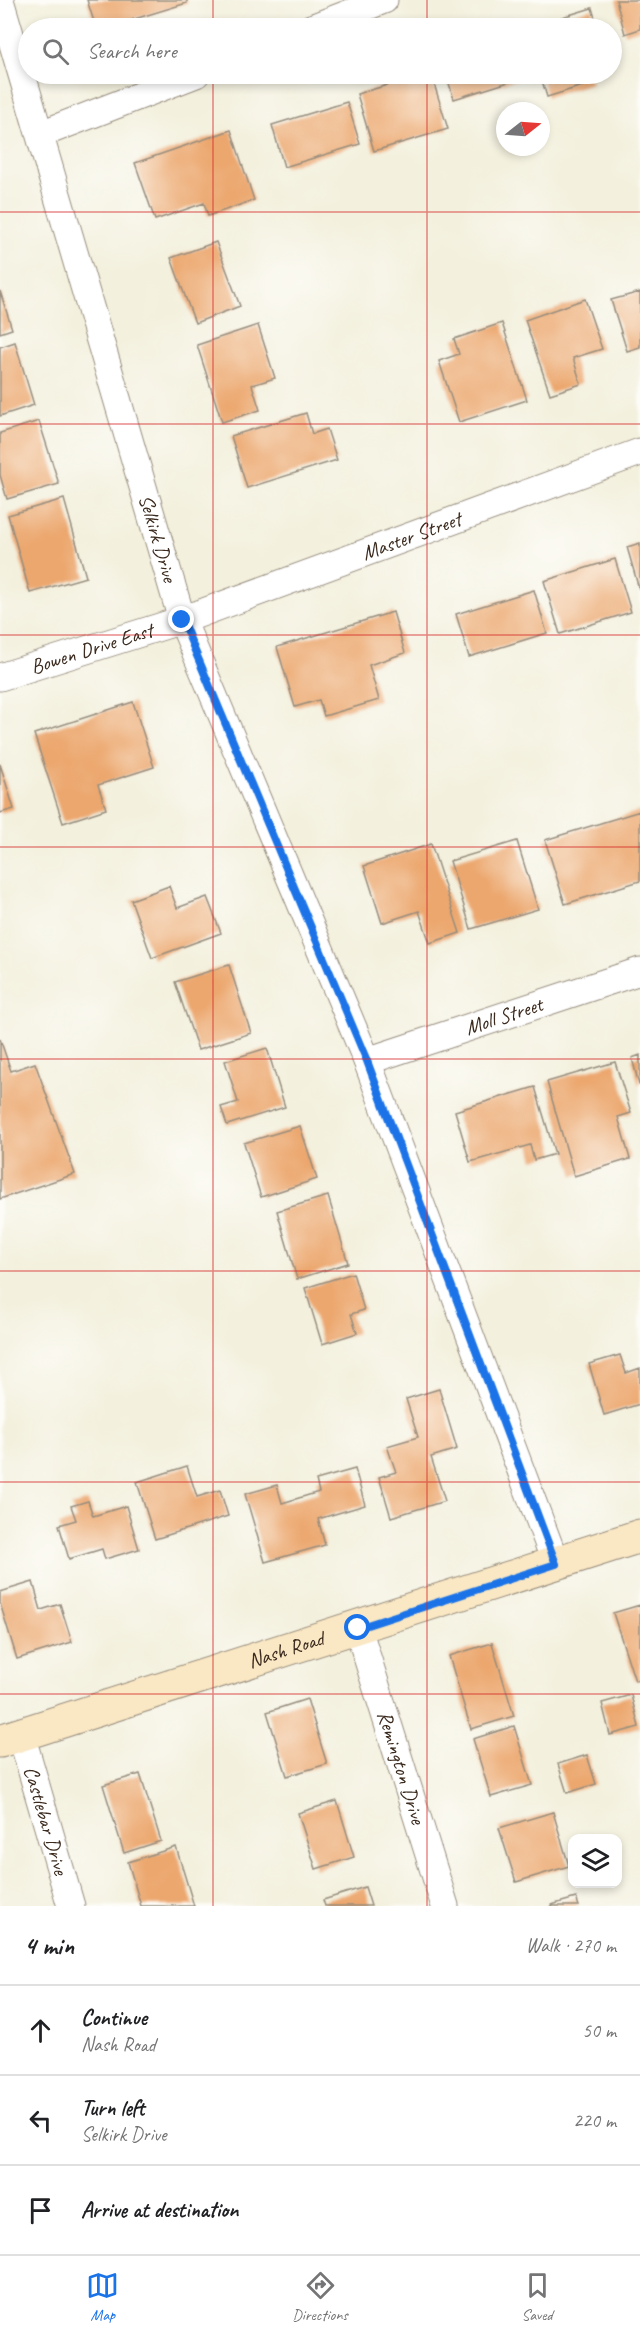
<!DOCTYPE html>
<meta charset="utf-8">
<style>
:root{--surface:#fff;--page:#f6f6f6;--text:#202124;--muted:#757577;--line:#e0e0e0;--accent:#1a73e8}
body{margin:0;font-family:Caveat,sans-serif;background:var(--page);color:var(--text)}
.controls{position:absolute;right:18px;bottom:18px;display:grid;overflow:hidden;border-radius:12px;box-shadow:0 3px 9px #0003}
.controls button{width:54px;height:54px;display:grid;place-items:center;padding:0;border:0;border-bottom:2px solid var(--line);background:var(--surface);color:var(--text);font:30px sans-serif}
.compass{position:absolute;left:496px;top:102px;width:54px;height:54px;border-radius:50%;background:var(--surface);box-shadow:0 3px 9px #0003;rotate:73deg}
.stop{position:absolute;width:18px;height:18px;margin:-14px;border:4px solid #1a73e8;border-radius:50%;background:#fff}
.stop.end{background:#1a73e8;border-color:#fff;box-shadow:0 2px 6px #0008}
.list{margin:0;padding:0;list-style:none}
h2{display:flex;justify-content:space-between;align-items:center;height:78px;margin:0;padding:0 24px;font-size:26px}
h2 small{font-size:20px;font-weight:400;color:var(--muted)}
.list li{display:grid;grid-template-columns:39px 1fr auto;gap:18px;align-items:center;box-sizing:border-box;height:90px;padding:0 24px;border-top:2px solid var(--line)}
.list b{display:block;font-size:22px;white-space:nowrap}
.list p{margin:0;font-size:20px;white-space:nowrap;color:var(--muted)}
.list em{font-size:20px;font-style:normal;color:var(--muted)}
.icon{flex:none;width:33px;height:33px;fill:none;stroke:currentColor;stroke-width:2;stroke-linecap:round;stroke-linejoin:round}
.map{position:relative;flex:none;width:640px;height:1906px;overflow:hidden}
.search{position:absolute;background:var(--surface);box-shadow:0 3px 9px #0003;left:18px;right:18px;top:18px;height:66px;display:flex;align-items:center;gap:15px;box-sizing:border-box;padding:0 21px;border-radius:33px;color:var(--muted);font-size:22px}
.sheet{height:348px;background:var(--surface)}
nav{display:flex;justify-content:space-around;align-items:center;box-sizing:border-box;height:84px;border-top:2px solid var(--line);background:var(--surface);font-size:16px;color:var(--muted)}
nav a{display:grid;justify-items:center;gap:3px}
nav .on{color:var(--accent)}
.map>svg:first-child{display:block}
.building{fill:#eca76e}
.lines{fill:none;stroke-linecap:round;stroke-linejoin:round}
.street-casing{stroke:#978d7e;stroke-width:29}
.secondary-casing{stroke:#978d7e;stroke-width:35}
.street{stroke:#fff;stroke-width:27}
.secondary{stroke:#fae7c3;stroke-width:33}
.route{stroke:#1a73e8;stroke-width:8}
.grid{fill:none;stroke:#d62828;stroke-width:1.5;stroke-opacity:0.55}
.labels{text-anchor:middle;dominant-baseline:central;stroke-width:5;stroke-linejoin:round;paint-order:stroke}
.street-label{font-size:21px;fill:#3b2a1e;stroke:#fdfcf7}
</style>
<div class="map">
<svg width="640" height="1906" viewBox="0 0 640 1906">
<rect width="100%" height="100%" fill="#fdfcf7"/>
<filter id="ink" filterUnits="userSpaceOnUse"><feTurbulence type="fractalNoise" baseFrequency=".0167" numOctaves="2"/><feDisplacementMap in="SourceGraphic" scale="12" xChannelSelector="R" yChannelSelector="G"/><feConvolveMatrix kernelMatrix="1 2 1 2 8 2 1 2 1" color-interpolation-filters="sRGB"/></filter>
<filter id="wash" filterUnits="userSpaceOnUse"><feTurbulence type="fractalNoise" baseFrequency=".008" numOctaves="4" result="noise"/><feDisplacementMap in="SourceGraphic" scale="24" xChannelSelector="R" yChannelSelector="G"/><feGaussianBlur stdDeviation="1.35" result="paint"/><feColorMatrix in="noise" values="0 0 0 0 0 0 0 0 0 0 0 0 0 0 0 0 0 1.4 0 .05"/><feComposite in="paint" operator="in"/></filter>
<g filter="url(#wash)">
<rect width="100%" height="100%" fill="#f3f0dd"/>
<g id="blocks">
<path class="building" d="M87,0h100v3l-82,25h-9z
M616,0h24v29l-15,5z
M592,8l6,20h-72z
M425,74h6l17,55 -74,22 -17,-57z
M446,74h81l1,2 -74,23z
M540,74h49l3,9 -45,14z
M347,102l13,42 -76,23 -12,-42z
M231,130l23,70 -46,16 -4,-13 -49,17 -20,-57z
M216,242l24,64 -45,17 -24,-65z
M0,291l12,38 -12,4z
M640,292v55l-13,4 -16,-51z
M585,299l17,50 -29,9 8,26 -31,10 -25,-74z
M502,323l25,77 -68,22 -20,-61 20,-7 -5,-15z
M258,325l17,53 -23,7 8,25 -38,12 -25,-77z
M15,342l19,63 -34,11v-69z
M306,413l6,21 15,-5 10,31 -90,28 -16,-52z
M39,421l20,63 -52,15 -7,-24v-42z
M64,499l22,78 -56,16 -22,-78z
M640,543v46h-1l-12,-42z
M615,559l16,53 -71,22 -16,-53z
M534,590l13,43 -78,24 -13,-43z
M393,612l12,41 -36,12 10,35 -55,16 -5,-16 -24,7 -18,-60z
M133,702l21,65 -56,18 8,24 -43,14 -29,-89z
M0,764l14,45 -14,4z
M640,811v70l-75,23 -20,-64z
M517,841l21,68 -67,20 -21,-68z
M431,844l29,89 -30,10 -11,-32 -37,12 -18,-57z
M169,886l8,22 30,-11 14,36 -69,25 -21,-58z
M229,965l22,68 -53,17 -23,-68z
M0,1039l11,32 24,-8 40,111 -75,25z
M267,1048l18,59 -58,18 -6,-18 17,-5 -13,-41z
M640,1055v30h-1l-7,-27z
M615,1062l16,51 -13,4 12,42 -56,17 -27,-94z
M535,1087l20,67 -21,6 -4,-15 -60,17 -15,-51z
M300,1126l17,53 -56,18 -17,-54z
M328,1196l20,67 -51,16 -20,-68z
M353,1273l11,37 -13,4 6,19 -35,11 -17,-56z
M620,1355l6,18 14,-5v36l-36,11 -15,-51z
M439,1389l18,60 -26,8 14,44 -54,16 -12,-40 17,-5 -9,-26 31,-9 -12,-38z
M187,1466l10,31 23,-7 8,26 -73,23 -18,-57z
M355,1469l10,36 -47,14 7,26 -60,17 -20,-68 32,-9 5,18 37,-11 -3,-12z
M88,1501l5,15 33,-10 13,43 -34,10 -3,-10 -33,10 -10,-34 17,-5 -5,-14z
M33,1582l8,28 19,-6 12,38 -55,17 -17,-56v-11z
M640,1605v75l-5,1 -22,-68z
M492,1643l22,73 -43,13 -22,-73z
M631,1695l8,32 -29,8 -8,-32z
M307,1699l20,65 -40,12 -20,-64z
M514,1726l18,59 -41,12 -18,-58z
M587,1755l9,29 -29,9 -9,-29z
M140,1774l21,67 -37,12 -21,-68z
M337,1801l17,56 -38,12 -18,-56z
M553,1812l16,54 -53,16 -17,-54z
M176,1847l18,59h-53l-13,-44z
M365,1887l6,19h-46l-2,-6z
M576,1898l3,8h-28v-1z"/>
</g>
</g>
<g filter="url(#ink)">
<use href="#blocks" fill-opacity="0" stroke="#978d7e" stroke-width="1.5"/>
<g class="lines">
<defs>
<g id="street">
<path id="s1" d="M0,0l182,620 185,441 189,503"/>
<path d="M311,28l73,-28"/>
<path d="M41,134l155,-60"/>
<path id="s2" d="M0,677l182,-57 458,-168"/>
<path id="s3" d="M367,1061l273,-90"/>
<path id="s4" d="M358,1628l87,278"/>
<path id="s5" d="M21,1734l50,172"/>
</g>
<g id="secondary">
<path id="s6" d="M0,1741l640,-205"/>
</g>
</defs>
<use href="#street" class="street-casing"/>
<use href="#secondary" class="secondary-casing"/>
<use href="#street" class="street"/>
<use href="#secondary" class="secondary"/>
</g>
</g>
<g class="lines" filter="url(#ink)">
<path class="route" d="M182,620l185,441 189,503 -198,64"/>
</g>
<path class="grid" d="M213,0v28M427,0v28M213,74v1832M427,74v1832M0,212h640M0,424h640M0,635h640M0,847h640M0,1059h640M0,1271h640M0,1482h640M0,1694h640"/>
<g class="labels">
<g class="street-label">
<text stroke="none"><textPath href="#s2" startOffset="435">Master Street</textPath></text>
<text stroke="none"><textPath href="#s1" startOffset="561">Selkirk Drive</textPath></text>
<text stroke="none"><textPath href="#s2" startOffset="96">Bowen Drive East</textPath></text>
<text stroke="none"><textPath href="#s3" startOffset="144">Moll Street</textPath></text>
<text stroke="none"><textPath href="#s6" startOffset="300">Nash Road</textPath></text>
<text stroke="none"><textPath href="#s4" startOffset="146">Remington Drive</textPath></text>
<text stroke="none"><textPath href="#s5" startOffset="90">Castlebar Drive</textPath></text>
</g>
</g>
</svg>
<div class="controls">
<button><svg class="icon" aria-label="layers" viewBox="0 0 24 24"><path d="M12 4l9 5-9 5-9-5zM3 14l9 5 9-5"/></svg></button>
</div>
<svg class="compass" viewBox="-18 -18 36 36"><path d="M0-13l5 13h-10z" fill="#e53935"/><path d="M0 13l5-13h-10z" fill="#757577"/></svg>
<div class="stop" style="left:358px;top:1628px"></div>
<div class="stop end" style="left:182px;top:620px"></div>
<div class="search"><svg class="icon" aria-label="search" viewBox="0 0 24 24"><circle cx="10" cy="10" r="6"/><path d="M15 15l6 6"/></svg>Search here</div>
</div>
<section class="sheet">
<h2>4 min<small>Walk · 270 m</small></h2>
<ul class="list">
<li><svg class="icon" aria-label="ahead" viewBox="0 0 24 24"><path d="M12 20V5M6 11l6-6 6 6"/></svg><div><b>Continue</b><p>Nash Road</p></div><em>50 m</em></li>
<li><svg class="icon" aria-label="left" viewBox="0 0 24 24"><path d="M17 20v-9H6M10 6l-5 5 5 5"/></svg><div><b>Turn left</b><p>Selkirk Drive</p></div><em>220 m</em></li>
<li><svg class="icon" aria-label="arrive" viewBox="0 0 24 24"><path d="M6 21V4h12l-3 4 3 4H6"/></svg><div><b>Arrive at destination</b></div></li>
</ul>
</section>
<nav>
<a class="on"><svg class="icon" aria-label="map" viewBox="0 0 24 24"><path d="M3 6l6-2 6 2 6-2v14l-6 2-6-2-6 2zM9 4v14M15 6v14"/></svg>Map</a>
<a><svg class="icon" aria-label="directions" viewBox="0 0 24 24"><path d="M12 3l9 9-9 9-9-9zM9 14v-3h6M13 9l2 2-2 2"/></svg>Directions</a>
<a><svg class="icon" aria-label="saved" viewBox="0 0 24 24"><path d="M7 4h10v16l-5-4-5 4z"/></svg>Saved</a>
</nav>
